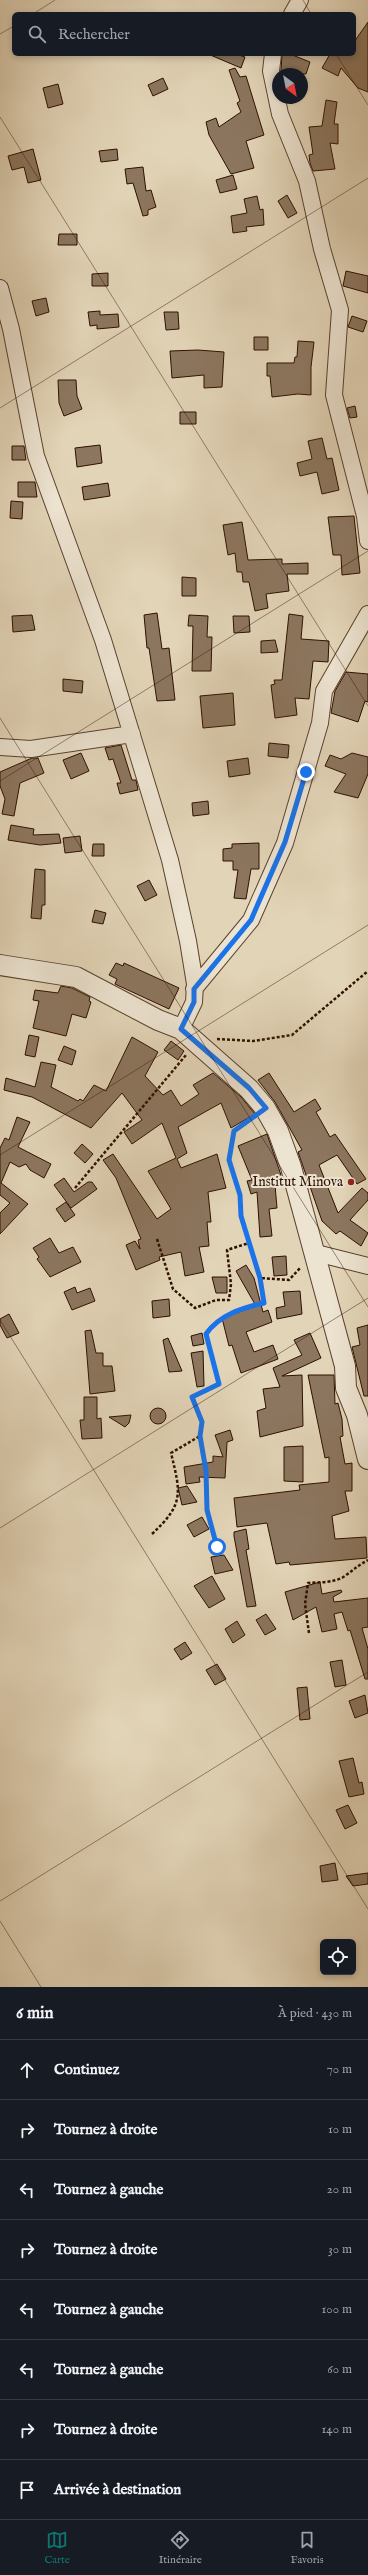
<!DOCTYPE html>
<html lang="fr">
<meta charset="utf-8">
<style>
:root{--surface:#171b24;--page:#20242c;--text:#f1f3f6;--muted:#9ea1a6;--line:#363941;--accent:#0f766e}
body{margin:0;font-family:"IM FELL English",serif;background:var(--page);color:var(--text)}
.controls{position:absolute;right:12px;bottom:12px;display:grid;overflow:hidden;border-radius:6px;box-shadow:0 2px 6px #0003}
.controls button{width:36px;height:36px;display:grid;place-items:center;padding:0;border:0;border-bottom:1px solid var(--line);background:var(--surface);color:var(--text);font:20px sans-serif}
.compass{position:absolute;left:272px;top:68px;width:36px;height:36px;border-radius:50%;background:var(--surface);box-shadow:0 2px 6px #0003;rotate:148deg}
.stop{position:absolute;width:12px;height:12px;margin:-9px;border:3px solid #1a73e8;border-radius:50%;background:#fff}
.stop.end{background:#1a73e8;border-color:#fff;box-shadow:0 1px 4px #0008}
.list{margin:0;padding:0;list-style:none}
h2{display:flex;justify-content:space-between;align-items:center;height:52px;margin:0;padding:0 16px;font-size:17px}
h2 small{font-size:13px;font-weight:400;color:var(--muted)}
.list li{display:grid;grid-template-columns:26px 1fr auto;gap:12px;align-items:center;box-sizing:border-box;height:60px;padding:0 16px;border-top:1px solid var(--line)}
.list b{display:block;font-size:15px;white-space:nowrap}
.list em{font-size:13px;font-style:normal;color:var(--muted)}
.icon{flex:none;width:22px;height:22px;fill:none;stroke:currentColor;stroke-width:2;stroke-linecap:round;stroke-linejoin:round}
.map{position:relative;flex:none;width:368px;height:1987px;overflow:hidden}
.search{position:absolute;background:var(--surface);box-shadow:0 2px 6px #0003;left:12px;right:12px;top:12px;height:44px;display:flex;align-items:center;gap:10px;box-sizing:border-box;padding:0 14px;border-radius:6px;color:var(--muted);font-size:15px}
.sheet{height:532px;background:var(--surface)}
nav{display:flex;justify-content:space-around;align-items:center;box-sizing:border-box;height:56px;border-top:1px solid var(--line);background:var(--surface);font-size:11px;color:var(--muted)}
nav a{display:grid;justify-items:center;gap:2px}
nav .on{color:var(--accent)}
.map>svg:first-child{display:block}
.building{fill:#8c765f;stroke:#2e1000}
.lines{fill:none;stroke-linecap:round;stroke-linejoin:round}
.minor-casing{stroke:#5b412e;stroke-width:18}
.tertiary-casing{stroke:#5b412e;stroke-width:22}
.path{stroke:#2e1000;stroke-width:2.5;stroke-dasharray:3 2;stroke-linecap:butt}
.minor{stroke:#ece3d0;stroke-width:16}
.tertiary{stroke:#ece3d0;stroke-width:20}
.route{stroke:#1a73e8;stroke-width:5}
.ticks{fill:none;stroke:#2e1000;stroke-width:1;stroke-opacity:0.45}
.poi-dot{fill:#8f2418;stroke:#ece3d0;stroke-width:1.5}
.labels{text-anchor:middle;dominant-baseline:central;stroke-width:4;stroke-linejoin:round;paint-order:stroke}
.poi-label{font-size:14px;fill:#2e1000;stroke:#ece3d0;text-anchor:end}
</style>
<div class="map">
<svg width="368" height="1987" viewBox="0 0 368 1987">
<rect width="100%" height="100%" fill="#e2d4b7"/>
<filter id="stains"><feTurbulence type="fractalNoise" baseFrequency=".005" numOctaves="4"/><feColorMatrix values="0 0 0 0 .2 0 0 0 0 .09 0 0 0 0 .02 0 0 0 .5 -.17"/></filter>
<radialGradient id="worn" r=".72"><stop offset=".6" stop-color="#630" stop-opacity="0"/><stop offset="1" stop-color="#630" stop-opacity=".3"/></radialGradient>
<path class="building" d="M368,22v70l-10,-4 -17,-20 -3,8 -16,-8 8,-14h24v-12z
M208,54h28l9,3 -4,11z
M282,54h8l20,8 -4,12h-17l-8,-3z
M235,68l5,9 6,-1 18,59 -18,6 8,27 -23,6 -22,-39 -3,-13 10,-4 3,9 22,-15 -4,-9 3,-2 -11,-31z
M163,78l5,11 -15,7 -5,-11z
M58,84l5,20 -15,4 -5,-20z
M326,100l11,2 -3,22h4v20l-8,-1 5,26 -22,2 -3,-8 -1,-8 4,-1 -4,-27 13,-1z
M33,149l8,31 -13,3 -4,-16 -12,3 -4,-14z
M117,149l1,11 -17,2 -2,-11z
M143,167l3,24 5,-1 5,17 -8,3v5l-5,1 -10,-33 -6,1 -2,-15z
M233,175l4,14 -17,4 -4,-13z
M287,195l10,18 -9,5 -10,-17z
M257,196l3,14 3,-1 1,16 -18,2 1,4 -14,2 -2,-17 16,-3 -3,-14z
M59,234h18v11h-19z
M346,271l22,5v17l-25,-7z
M108,273v13h-16v-12z
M46,298l3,14 -13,4 -4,-15z
M100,311v4l18,-1 1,13 -22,2v-4l-7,1 -2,-14z
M164,312h14l1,17 -13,1z
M352,316l15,5 -4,11 -15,-5z
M254,337h14v13h-14z
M298,341l16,1 -3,25v28l-13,-1 -26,3 -2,-21h-3v-13h27l1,-6h2z
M198,350l26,2 -2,35 -18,1v-13l-32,3 -2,-27z
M58,380h18l1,16 5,13 -18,7 -5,-13z
M355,406l2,11 -7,1 -3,-10z
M180,412h16v12h-16z
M322,438l5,21 5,-1 7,32 -17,4 -5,-22 -17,4 -3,-13 15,-4 -4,-18z
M100,445l2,18 -25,4 -2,-19z
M12,446h12l2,14h-14z
M18,482h17l2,15h-19z
M108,483l2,13 -26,4 -2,-13z
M11,501l12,1 -1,17 -12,-1z
M354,516l6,57 -18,2 -1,-20h-8l-5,-38z
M242,522l6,38 34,-1v5l26,-1v11h-21l2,17 -23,3 2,14 -13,3 -6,-29h-6l-1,-10h-5l-2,-19 -7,2 -5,-30z
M182,577l14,1v18h-14z
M157,613l5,36 7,-1 6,52 -18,1 -8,-53h-2l-3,-33z
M289,614l14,2 -2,23 28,2 -1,21 -15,-1 -4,38 -14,-1 2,17 -22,3 -4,-33 4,-1 -1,-4h8z
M32,615l3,15 -22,2 -1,-16z
M189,615l19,1 -1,21h5l-1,34h-19l1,-45h-5z
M233,616h16l1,16 -16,1z
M275,640l3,12 -17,1v-12z
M346,672l22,2v28l-3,-1 -7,21 -27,-9 4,-22z
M63,679l20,2 -1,12 -19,-2z
M233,693l2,32 -32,3 -3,-32z
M269,743l20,2 -1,13 -20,-2z
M121,745l11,35h4l2,10 -18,4 -3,-11h4l-8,-24 -4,1 -4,-12z
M81,753l8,18 -18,8 -8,-19z
M352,753l16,4v17l-10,24 -24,-6 12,-18 -21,-8 5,-11 11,4z
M32,758h6l6,15 -24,10 -6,33 -12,-2 3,-15 -5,-13v-14z
M248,758l2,16 -21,3 -2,-16z
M208,801l1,13 -16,2 -1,-13z
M11,825l23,4 -1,6 26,-1 2,9 -21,2 -32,-5z
M80,836l2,15 -17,2 -2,-15z
M259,843v26h-8l-5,30 -12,-1 4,-28h-5v-9h-10v-12l9,-1v-4z
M93,844h11v12h-12z
M35,869l10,1v35h-3l-1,14 -10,-1z
M149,880l8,15 -12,6 -8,-15z
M95,910l11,3 -3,11 -11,-2z
M116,963l7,3 1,-3 55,25 -10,21 -54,-25 2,-5 -8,-4z
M61,986l11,2 18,9 -1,4 2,1 -5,16 -14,-4 -6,22 -33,-8 6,-27 -6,-1 2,-10 23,3z
M29,1035l10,2 -4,20 -10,-2z
M132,1037l26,15 -13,24 18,19 8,-5 10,16 18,-12 -6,-9 20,-12 28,24 14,17 -24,14 -10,-25 -43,24 9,26 -10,6 4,9 36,-14 9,34 -18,4 3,30h-4l2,24 -10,1 5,25 -19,4 -4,-24 -22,5 1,3 -24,10 -10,-25 9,-4 5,8 -2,-9 3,-1 -25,-61 -13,-18 10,-6 44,65 14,-10 -23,-38 28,-13 -14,-35 -30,21 -8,-12 18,-12 -20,-27 -31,35 -59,-31 -28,-7 2,-12 29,9 6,-25 15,3 -5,22 27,14 2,-2 3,2 11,-16 12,6z
M171,1041l13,10 -6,9 -14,-10z
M64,1046l12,5 -4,14 -14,-5z
M269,1073l25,39 21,-13 6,10 -5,3 14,25 5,-3 31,45 -9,5 -20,-29 -18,10 19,48 24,-25 6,5v7l-18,20 18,13 -7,13 -21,-15 -4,3 -14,-13 -24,-69 4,-2 -27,-48 -17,-22z
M17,1117l13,5 -12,25 33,17 -7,14 -14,-8 -4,-6 -7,3 -9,-5 -9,21 27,21 -28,30v-21l10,-10 -10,-8v-47l5,-10 4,2z
M267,1134l15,44 -6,2 2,3 -3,2 2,23 -8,1 3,27 -12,1 -3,-45 -6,2 -4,-13 5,-1 -14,-34z
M82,1144l11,10 -8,9 -11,-10z
M64,1178l10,14 14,-10h4l5,7 -26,19 -17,-23z
M66,1202l9,13 -10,7 -9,-13z
M50,1238l9,15 14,-6 8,15 -31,15 -13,-18 2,-2 -6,-9z
M286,1256l1,19 -13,1 -2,-19z
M246,1265l8,13 9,34 5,-2 4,12 -26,10 8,20 19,-7 5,14 -37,14 -9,-28 -3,1 -7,-28 34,-12 -20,-35z
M212,1277h15v16h-11z
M75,1287l2,6 13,-5 5,13 -23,9 -8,-18z
M300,1291l2,23 -25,5 -1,-11 9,-2 -2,-14z
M169,1299l1,17 -17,2 -1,-17z
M9,1314l10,19 -12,5 -7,-13v-6z
M368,1325v71h-4l-12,-49 8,-2 -3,-17z
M91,1330l5,23h7v13h9l3,25 -25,3 -5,-63z
M202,1333l2,11 -11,2 -2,-10z
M310,1333l11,25 -39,18 20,-1 1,51 -43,11 -3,-26 9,-3 -3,-19 17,-2 -7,-19 29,-13 -8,-15z
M168,1338l14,33 -13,1 -6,-32z
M203,1351l1,35 -7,1 -6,-34z
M308,1375h26l1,29 3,-1 4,16 1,17 -3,1 5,27 7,-1v28h-7l4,20 -17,5 3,23 31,-2 1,21 -77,7 -1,-3 -13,2 -9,-41 -30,4 -3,-29 66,-8 -1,-5 30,-3v-25l-4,1z
M84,1397h13v22l4,-1 1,20 -20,1 -2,-19h4z
M150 1416a8 8 0 1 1 16 0a8 8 0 1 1-16 0Z
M131,1415l-2,8 -4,4 -16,-10z
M230,1430l3,10 -6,2 -2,36 -26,-1 1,5 -14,2 -2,-17 29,-5v-6l10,1 -8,-22z
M303,1446v36l-19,-1v-34z
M187,1486l10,16 -15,3 -4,-17z
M202,1517l7,12 -15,8 -7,-12z
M246,1529l3,20 -3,1 10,56 -9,1 -13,-71v-4z
M224,1555l9,15 -18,4 -4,-17z
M212,1576l13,23 -16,9 -15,-22z
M320,1582l2,12 19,-4 1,2 -9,5 1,5 34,-4v29l-6,1 6,21v30h-3l-15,-49 -2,1 -6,-19 -8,2 3,15 -15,3 -6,-25 -23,13 -8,-28z
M266,1614l10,15 -11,6 -9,-15z
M237,1621l8,14 -12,8 -8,-14z
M185,1642l7,11 -11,7 -7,-11z
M342,1660l4,25 -11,2 -5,-25z
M217,1664l9,15 -11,6 -9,-15z
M307,1687l3,32 -10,1 -3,-32z
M365,1695l3,18 -13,5 -6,-17z
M353,1758l6,25 3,-1 2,12 -15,3 -10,-36z
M348,1805l9,18 -12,6 -9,-19z
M335,1863l3,17 -16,2 -2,-16z
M368,1873v11l-15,2 -7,-10z"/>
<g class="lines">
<defs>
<path id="minor" d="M292,14l8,-14
M273,54l-2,17 9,43 27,67 15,68 18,61 -6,85 31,121 3,25
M0,288l11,41 25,127 67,184 67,220 18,81 7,43 -1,18 -13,27
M0,747l31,2 101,-15
M194,989l57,-69 34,-77 35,-120 4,-32 44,-77
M316,1253l52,13"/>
<path id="tertiary" d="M0,965l76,12 82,43 23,9 68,60 16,19 13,23 13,36 54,199 1,22 11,27 11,44"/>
</defs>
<use href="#minor" class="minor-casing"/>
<use href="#tertiary" class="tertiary-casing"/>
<path class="path" d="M217,1039l36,2 39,-6 76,-64
M253,1117l-19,14 -5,29 11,35 1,21 19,62
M75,1188l111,-133
M157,1239l16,50 22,19 21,-8h13l2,-16 -4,-34 22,-7
M200,1436l6,35 1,39 10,37
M152,1534c32,-30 29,-40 19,-81l29,-17 2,-14 -9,-25 26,-13 -13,-50c13,-19 36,-26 58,-31l-4,-25 29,2 12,-13
M309,1633l-4,-29 3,-21c11,-1 27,0 37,-7 8,-6 14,-11 23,-16"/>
<use href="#minor" class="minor"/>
<use href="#tertiary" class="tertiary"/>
</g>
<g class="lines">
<path class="route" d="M217,1547l-10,-37 -1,-39 -6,-35 2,-14 -10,-25 27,-13 -13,-50c13,-19 36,-26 58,-31l-4,-25 -19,-62 -1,-21 -11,-35 5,-29 32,-23 -17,-20 -68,-59 13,-27v-13l57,-69 34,-78 21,-70"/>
</g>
<path class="ticks" d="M303,0l8,14M33,14l22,-14M0,34l14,-8M336,54l32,51M0,117l368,589M0,408l368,-230M0,718l368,589M0,781l368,-230M0,1155l368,-230M0,1320l368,589M0,1528l368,-230M0,1901l368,-229M0,1921l41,66"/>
<circle class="poi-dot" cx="351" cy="1182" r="4"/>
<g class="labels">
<g class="poi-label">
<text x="343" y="1182">Institut Minova</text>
</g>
</g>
<rect width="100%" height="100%" filter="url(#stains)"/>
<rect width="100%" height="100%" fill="url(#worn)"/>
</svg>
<div class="controls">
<button><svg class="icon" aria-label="locate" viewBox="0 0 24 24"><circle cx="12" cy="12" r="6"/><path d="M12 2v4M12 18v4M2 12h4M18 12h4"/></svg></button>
</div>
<svg class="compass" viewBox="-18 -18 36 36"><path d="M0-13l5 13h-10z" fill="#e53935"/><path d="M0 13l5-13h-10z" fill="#9ea1a6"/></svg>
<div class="stop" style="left:217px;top:1547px"></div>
<div class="stop end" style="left:306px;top:772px"></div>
<div class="search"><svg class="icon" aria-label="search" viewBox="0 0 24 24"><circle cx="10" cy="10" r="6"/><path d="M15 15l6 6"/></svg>Rechercher</div>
</div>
<section class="sheet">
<h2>6 min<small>À pied · 430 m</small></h2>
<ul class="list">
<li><svg class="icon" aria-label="ahead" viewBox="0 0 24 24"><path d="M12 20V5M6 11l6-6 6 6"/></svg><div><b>Continuez</b></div><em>70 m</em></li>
<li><svg class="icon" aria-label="right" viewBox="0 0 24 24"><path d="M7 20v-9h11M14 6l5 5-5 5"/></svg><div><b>Tournez à droite</b></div><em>10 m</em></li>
<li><svg class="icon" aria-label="left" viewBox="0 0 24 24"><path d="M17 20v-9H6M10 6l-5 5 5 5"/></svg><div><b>Tournez à gauche</b></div><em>20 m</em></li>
<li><svg class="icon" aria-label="right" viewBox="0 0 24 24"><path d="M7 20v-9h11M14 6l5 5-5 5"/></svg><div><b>Tournez à droite</b></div><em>30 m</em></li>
<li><svg class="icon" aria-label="left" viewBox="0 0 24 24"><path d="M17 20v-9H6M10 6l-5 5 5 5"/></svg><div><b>Tournez à gauche</b></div><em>100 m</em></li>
<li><svg class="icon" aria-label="left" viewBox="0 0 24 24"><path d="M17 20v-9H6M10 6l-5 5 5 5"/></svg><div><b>Tournez à gauche</b></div><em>60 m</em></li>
<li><svg class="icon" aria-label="right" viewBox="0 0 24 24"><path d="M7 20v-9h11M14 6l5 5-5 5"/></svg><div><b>Tournez à droite</b></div><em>140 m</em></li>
<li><svg class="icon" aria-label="arrive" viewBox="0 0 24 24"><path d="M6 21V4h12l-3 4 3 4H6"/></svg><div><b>Arrivée à destination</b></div></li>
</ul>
</section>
<nav>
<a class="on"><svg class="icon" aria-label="map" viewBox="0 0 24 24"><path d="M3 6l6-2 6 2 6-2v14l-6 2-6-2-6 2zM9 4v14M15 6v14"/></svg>Carte</a>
<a><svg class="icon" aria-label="directions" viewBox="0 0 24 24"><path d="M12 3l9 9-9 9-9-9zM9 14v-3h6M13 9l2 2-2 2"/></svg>Itinéraire</a>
<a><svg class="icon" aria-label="saved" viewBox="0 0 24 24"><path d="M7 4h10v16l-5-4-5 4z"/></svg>Favoris</a>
</nav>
